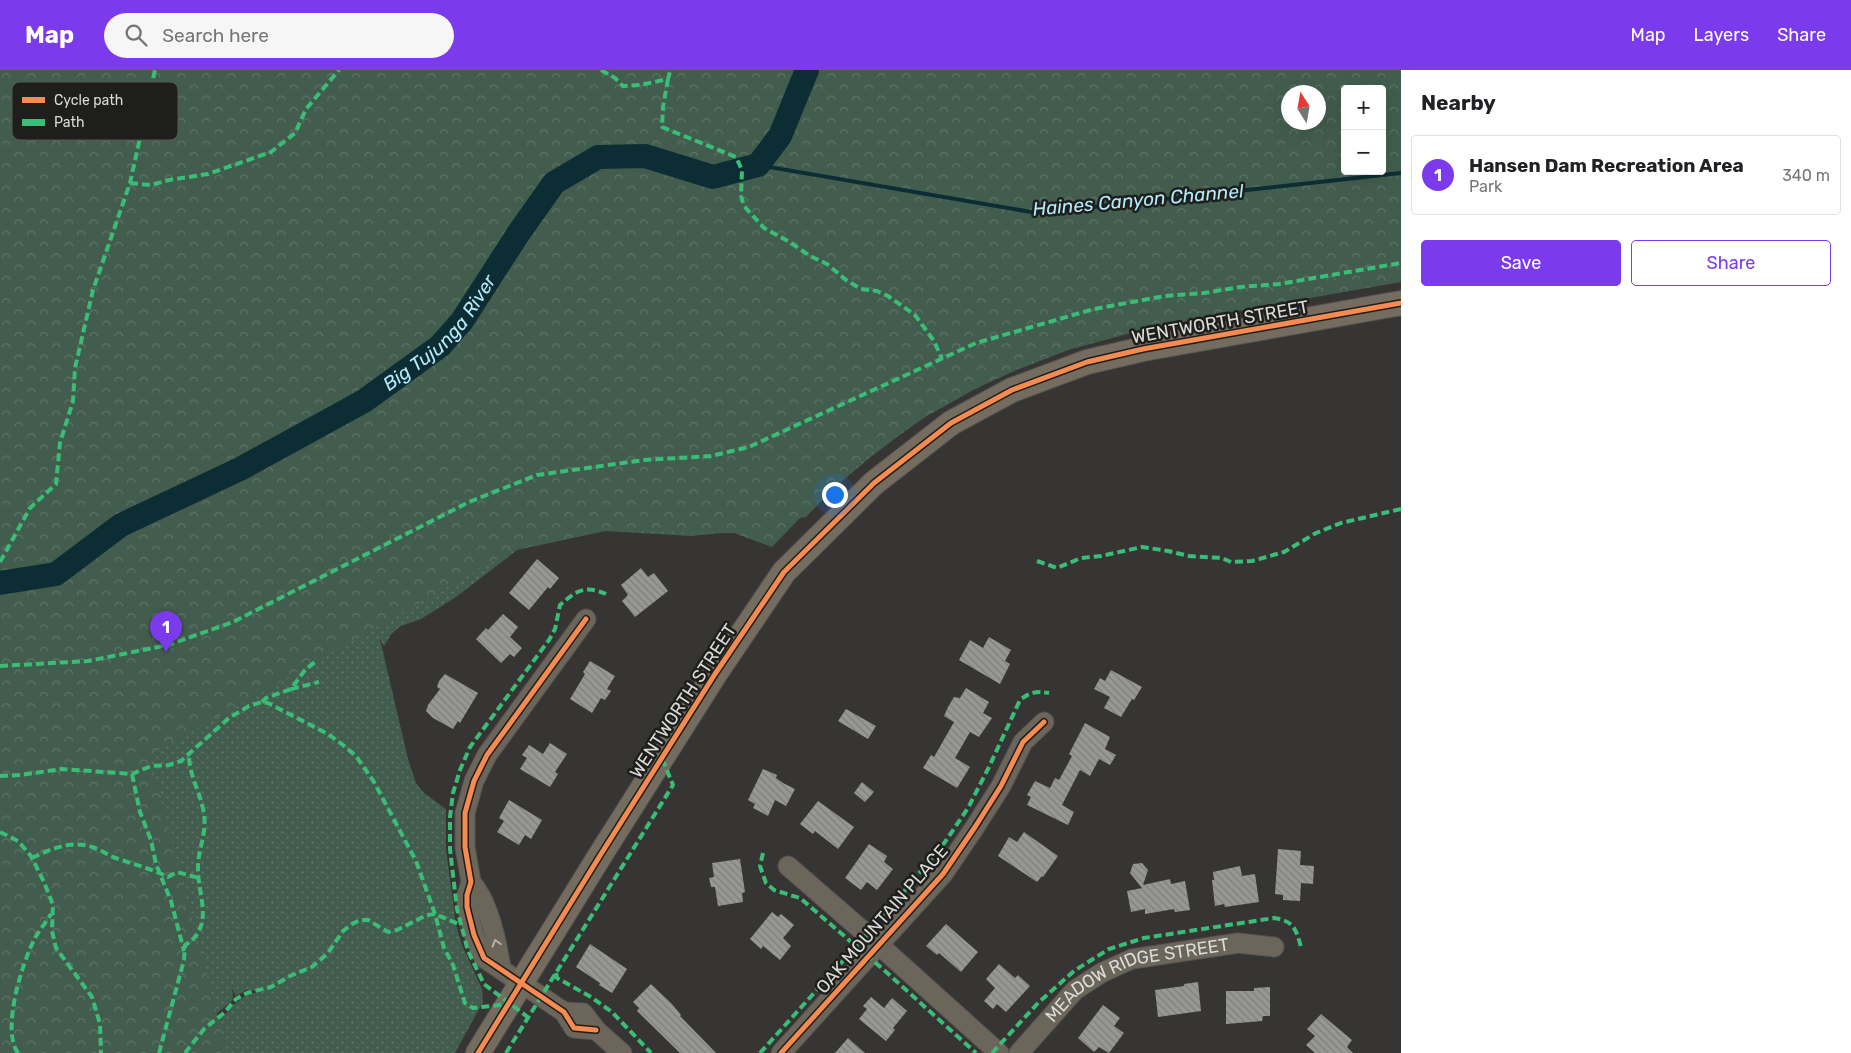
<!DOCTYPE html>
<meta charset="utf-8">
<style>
:root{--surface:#fff;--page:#f6f6f6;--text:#202124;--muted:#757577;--line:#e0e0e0;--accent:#7c3aed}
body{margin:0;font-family:Rubik,sans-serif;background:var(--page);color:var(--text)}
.controls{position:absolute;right:15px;top:15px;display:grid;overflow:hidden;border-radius:5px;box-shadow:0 5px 20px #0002}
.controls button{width:45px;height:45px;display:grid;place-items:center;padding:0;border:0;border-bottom:1px solid var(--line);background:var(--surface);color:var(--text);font:25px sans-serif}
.compass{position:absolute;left:1281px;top:15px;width:45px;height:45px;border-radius:50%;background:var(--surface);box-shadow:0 5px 20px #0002;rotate:349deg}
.you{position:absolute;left:834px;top:424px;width:18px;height:18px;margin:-12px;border:4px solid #fff;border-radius:50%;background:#1a73e8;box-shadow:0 0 0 8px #1a73e833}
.badge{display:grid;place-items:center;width:32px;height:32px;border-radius:50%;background:var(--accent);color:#fff;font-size:16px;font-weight:700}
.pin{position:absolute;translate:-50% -41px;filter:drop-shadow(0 1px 2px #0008)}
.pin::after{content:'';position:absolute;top:26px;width:18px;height:15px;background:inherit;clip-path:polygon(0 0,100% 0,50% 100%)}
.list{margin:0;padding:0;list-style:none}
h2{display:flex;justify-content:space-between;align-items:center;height:65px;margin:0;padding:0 20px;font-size:21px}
h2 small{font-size:16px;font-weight:400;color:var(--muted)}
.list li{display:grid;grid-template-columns:32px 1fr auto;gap:15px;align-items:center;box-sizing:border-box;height:80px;margin:0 10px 10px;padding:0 10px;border:1px solid var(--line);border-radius:5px}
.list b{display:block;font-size:19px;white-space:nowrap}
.list p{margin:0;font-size:16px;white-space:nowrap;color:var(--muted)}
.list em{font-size:16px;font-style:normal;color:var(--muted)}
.actions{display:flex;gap:10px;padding:15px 20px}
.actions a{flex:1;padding:11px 0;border:1px solid var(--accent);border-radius:5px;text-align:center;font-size:18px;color:var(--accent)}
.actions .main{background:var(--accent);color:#fff}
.icon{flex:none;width:28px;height:28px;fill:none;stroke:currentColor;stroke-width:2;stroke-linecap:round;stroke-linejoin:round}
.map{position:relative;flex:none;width:1401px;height:983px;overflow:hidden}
header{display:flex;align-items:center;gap:30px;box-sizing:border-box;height:70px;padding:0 25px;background:var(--accent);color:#fff}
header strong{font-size:24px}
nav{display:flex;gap:28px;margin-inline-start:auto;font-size:18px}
.search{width:350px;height:45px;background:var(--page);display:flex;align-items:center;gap:12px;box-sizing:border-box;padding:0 18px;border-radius:28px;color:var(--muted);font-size:19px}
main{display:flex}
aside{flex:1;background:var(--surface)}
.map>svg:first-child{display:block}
.grass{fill:url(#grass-dots)}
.park{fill:url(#park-crowns);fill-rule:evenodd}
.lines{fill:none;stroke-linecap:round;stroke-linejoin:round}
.stream{stroke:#0d2d34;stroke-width:4}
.river{stroke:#0d2d34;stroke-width:24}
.building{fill:url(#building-back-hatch)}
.minor-casing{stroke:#545352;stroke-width:21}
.major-casing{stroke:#545352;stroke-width:26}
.minor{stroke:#6b655a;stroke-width:19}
.major{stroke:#746c5e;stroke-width:24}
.quiet{stroke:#3abd76;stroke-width:4;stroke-dasharray:8 4;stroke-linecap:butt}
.cycleway-casing{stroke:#1e1e1c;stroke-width:8}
.cycleway{stroke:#f68b52;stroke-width:5}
.oneway{stroke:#b4b2ad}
.labels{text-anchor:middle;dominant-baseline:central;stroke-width:5;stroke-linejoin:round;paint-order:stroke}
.street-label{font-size:18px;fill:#dbdbd9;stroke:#1e1e1c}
.water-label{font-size:19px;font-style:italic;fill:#b5ecfa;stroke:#1e1e1c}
.key{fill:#1e1e1c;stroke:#575755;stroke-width:1}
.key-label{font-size:14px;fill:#dbdbd9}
</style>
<header>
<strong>Map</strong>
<div class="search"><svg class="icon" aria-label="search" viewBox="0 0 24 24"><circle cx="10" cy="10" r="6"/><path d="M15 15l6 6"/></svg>Search here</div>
<nav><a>Map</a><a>Layers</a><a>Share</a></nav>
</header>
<main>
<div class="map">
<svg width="1401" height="983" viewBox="0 0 1401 983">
<defs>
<pattern id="grass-dots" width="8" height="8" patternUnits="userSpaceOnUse" patternTransform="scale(1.25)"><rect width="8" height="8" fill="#425d4e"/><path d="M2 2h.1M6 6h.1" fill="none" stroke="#5d7467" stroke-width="1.8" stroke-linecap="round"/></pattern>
<pattern id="park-crowns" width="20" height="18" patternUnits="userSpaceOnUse" patternTransform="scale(1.25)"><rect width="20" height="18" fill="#425d4e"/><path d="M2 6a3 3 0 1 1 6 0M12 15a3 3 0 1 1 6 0" fill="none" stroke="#5d7467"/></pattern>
<pattern id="building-back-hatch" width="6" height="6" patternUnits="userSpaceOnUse" patternTransform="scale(1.25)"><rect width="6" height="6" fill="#979796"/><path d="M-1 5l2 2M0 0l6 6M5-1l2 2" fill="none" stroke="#7e7e7c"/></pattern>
</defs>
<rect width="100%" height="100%" fill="#363534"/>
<path class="grass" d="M1175,252l1,3 -49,9 -59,16 -54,21 -39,18 -50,28 -28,20 -30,23 -32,27 -29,30 -74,15 -41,4 -86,-5 -88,19 -61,47 -35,22 -20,7 -9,7 -8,13 -4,-7 28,120 8,24 8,10 22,16v40l10,76 6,20 20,44 1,13 -28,51h-265l24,-30 11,-8 7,-9 13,-10 16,-5 -15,-1 -10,6 -4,-7 1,8 -2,5 -15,12 -216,-337 983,-310z"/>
<path class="park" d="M0,0h1401v212c-79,14 -159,27 -238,44 -35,8 -73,14 -107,26 -63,24 -121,56 -176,94 -40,28 -74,66 -108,101l-38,-14 -129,-2 -92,19 -363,205 77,298h-227zM1345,19h37v82h-37zM1288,22h30v30h-30z"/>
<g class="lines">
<path class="stream" d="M758,95l279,48 364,-40"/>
<path class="river" id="s1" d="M0,513l56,-9 65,-49 119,-56 124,-68 76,-55 22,-25 56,-87 36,-51 44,-26 47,-1 68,21 45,-12 22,-29 27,-66"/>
</g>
<path class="building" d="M537,489l22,19 -9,11 -2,-2 -19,23 -20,-17z
M641,498l7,9 6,-4 14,18 -33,26 -13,-16 6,-6 -7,-10z
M503,544l15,13 -8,10 12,11 -8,9 -4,-3 -9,9 -25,-24 10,-11 2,2z
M989,567l22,13 -6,11 5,3 -10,20 -41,-24 11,-20 13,8z
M590,591l25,15 -8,13 4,2 -6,9 -4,-2 -9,15 -22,-14 15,-25 -2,-2z
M1111,600l31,17 -8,13 -2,-1 -11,18 -17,-9 6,-11 -16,-8 6,-11 5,3z
M445,604l33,19 -18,30 -2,-2 -5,8 -20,-11 -7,-7 2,-6 12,-16 -3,-2 2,-6z
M966,618l23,14 -6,11 9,5 -13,19 -9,-5 -15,26 15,9 -13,21 -34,-20 8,-13 3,2 20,-35 -10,-6 4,-9 6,-10 6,1z
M846,639l30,17 -8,13 -30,-18z
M1085,653l25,14 -5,12 11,6 -6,10 -11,-6 -9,17 -10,-6 -18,35 12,7 -6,13 -41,-20 4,-8 -4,-2 8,-14 15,7 5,-10 4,2 13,-24 -3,-2z
M550,673l17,11 -12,18 3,2 -8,13 -30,-18 7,-11 -5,-3 7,-10 14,9z
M763,699l14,6 -1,3 7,5 12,6 -9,17 -11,-6 -7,16 -15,-8 2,-4 -7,-4z
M862,712l12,10 -9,10 -11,-9z
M509,730l33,20 -11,19 -6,-4 -6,10 -22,-13 7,-11 -5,-3z
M818,731l36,26 -16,22 -23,-18 -2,3 -13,-10z
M1024,762l34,24 -15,21 -1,-1 -5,6 -39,-26 11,-19 8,5z
M869,774l18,12 -3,6 9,7 -16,21 -10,-8 -6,8 -16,-12z
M1278,779l23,2 -1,14 14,1 -1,18 -12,-1 -1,18 -17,-1v-5l-8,-1z
M740,789l5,33 -3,1 1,9 -25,4 -3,-19h-4l-2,-9 5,-1 -2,-14z
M1142,793l6,7 -5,15 27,-6 1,5 14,-3 5,29 -15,2 -1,-3 -29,5v-5l-14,3 -4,-21 15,-3 -12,-15 3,-9z
M1240,796l2,10 13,-2 4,28 -34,5 -1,-3 -9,2 -3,-26h2l-1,-8z
M772,842l6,5 3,-3 13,11 -11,13 8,8 -11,14 -17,-14 -2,3 -11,-10z
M946,854l32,28 -17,20 -22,-19 -2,2 -11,-9z
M590,874l37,25 -15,24 -13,-8 1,-2 -24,-16z
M999,894l16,14 3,-3 12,11 -24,26 -9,-8 -4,5 -9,-8 11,-13 -9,-9z
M1198,912l3,29 -43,6 -3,-27 29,-4v-2z
M651,914l21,20 9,11 -1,1 36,37h-36l-43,-42 2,-3 -6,-6z
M1270,917v29h-7l-1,5 -36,3v-33h28v-3z
M871,927l13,11 8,-10 15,13 -14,17 2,2 -9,11 -27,-22 8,-10 -4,-3z
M1103,935l17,13 -6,8 10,7 -15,20 -10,-6 -5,5 -16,-14z
M1321,944l31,26 -5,7 6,6h-38l-9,-8 9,-9 -8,-7z
M848,968l17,15h-30z"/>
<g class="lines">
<defs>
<g id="minor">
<path d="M586,549l-99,136 -13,26 -9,32v34l6,35 -4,13v12l7,28 10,23 80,54 10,16 22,2"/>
<path d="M788,796l91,79 120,108"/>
<path d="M471,812c18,20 26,60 30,87"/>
<path d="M564,942l19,1 13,17 26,23"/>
<path d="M781,983l162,-179 32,-47 26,-41 22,-44 21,-20"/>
<path id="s2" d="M1019,983l56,-63 28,-18 29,-13 106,-16 36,4"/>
</g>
<path id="major" d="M478,983l123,-199 114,-180 69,-102 90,-89 77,-60 61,-33 75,-28 56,-13 258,-46"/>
</defs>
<use href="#minor" class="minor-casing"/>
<use href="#major" class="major-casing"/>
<use href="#minor" class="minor"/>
<use href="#major" class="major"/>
<path class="quiet" d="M601,0l14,8 8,8 17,-1 28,-6 2,-7 2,-2
M668,9l-5,28 -1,20 74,30 6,13 -1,26 3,10 20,22 24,13 22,15 17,8 19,16 15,9 16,2 11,5 27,19 19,26 8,18
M130,113l21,2 18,-5 39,-6 63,-22 24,-19 11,-24 33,-39
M1037,491l20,7 24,-10 20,-2 41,-9 26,4 21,5 33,2 9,4 21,-1 32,-9 32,-19 25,-10 60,-14
M0,492l30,-54 26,-24 4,-41 13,-42 2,-33 18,-78 37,-107 25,-113
M0,596l88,-5 80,-16 65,-23 236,-120 68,-27 107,-15 67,-4 38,-9 227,-104 118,-34 71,-13 39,-3 36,-6 39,-3 122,-21
M291,619l28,-7
M262,632l4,-4 25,-9 14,-19 10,-8
M132,704l8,38 11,28 5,24 15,37 13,50
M0,706l20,-1 42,-6 70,5 19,-8 18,-1 12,-4 48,-43 20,-12 13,-4 6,1 60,31 15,11 13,11 18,26 42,79 19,53 9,34 9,17 12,38 8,5 35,-4
M0,762l18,9 13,15 13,26 9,23 -1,26 4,17 36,49 8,27 1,29
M763,783l-3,13 6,17 8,7 26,8 85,73 91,82
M32,788c18,-9 40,-18 60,-11 8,2 14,7 21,10 19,7 37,11 55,20l9,-5 22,6
M556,903l1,5 34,19 21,15 39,41
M529,948l-45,-34 -16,-33 -11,-42 -7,-60v-32l3,-24 7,-23 10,-23 79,-107 6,-11 5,-24c17,-15 25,-20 46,-11
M18,983c-17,-23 4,-89 16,-113 4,-9 12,-17 17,-26
M159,983l25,-93 1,-15c31,-18 12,-51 13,-78 0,-18 9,-33 6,-53 -3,-21 -15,-38 -15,-59
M185,983l19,-24 20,-16 12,-14 11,-6 24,-6 19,-11 22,-9 16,-14 15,-22 9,-7 8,-4h8l20,12 9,-2 30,-15 8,-1 26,11
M506,983l167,-268 -11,-27
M760,983l127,-141 58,-70 23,-34 21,-41 31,-67c10,-8 16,-9 29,-7
M992,983l46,-50 36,-32 35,-22 35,-11 130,-20c20,3 22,11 27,29"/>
<defs>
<path id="cycleway" d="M586,549l-99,136 -13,26 -9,32v34l6,35 -4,13v12l7,28 10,23 80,54 10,16 22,2
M478,983l123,-199 114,-180 69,-102 90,-89 77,-60 61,-33 75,-28 56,-13 258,-46
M781,983l162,-179 32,-47 26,-41 22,-44 21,-20"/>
</defs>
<use href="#cycleway" class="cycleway-casing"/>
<use href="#cycleway" class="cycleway"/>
</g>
<defs><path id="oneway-chevron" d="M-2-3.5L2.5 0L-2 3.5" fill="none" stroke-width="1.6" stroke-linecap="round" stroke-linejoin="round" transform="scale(1.25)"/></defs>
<use class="oneway" href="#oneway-chevron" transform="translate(496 873) rotate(-106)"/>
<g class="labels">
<g class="street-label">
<text transform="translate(1220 252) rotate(-10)">WENTWORTH STREET</text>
<text transform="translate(683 631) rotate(-57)">WENTWORTH STREET</text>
<text transform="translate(882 849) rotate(-49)">OAK MOUNTAIN PLACE</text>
<text stroke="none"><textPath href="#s2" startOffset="146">MEADOW RIDGE STREET</textPath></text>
</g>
<g class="water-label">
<text transform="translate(1138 130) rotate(-5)">Haines Canyon Channel</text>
<text stroke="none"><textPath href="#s1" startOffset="514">Big Tujunga River</textPath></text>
</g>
</g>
<rect x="12" y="12" width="166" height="58" rx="8" class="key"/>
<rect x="22" y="27" width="23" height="6" fill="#f68b52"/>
<rect x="22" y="49" width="23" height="7" fill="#3abd76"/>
<g class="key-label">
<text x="54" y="35">Cycle path</text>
<text x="54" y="57">Path</text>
</g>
</svg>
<div class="controls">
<button>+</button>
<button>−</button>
</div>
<svg class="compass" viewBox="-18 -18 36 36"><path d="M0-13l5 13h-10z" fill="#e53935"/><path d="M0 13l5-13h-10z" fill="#757577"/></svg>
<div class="you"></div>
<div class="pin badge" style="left:166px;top:582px">1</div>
</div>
<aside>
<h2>Nearby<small></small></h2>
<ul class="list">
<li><span class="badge">1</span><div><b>Hansen Dam Recreation Area</b><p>Park</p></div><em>340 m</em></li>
</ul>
<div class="actions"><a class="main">Save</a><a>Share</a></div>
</aside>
</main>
